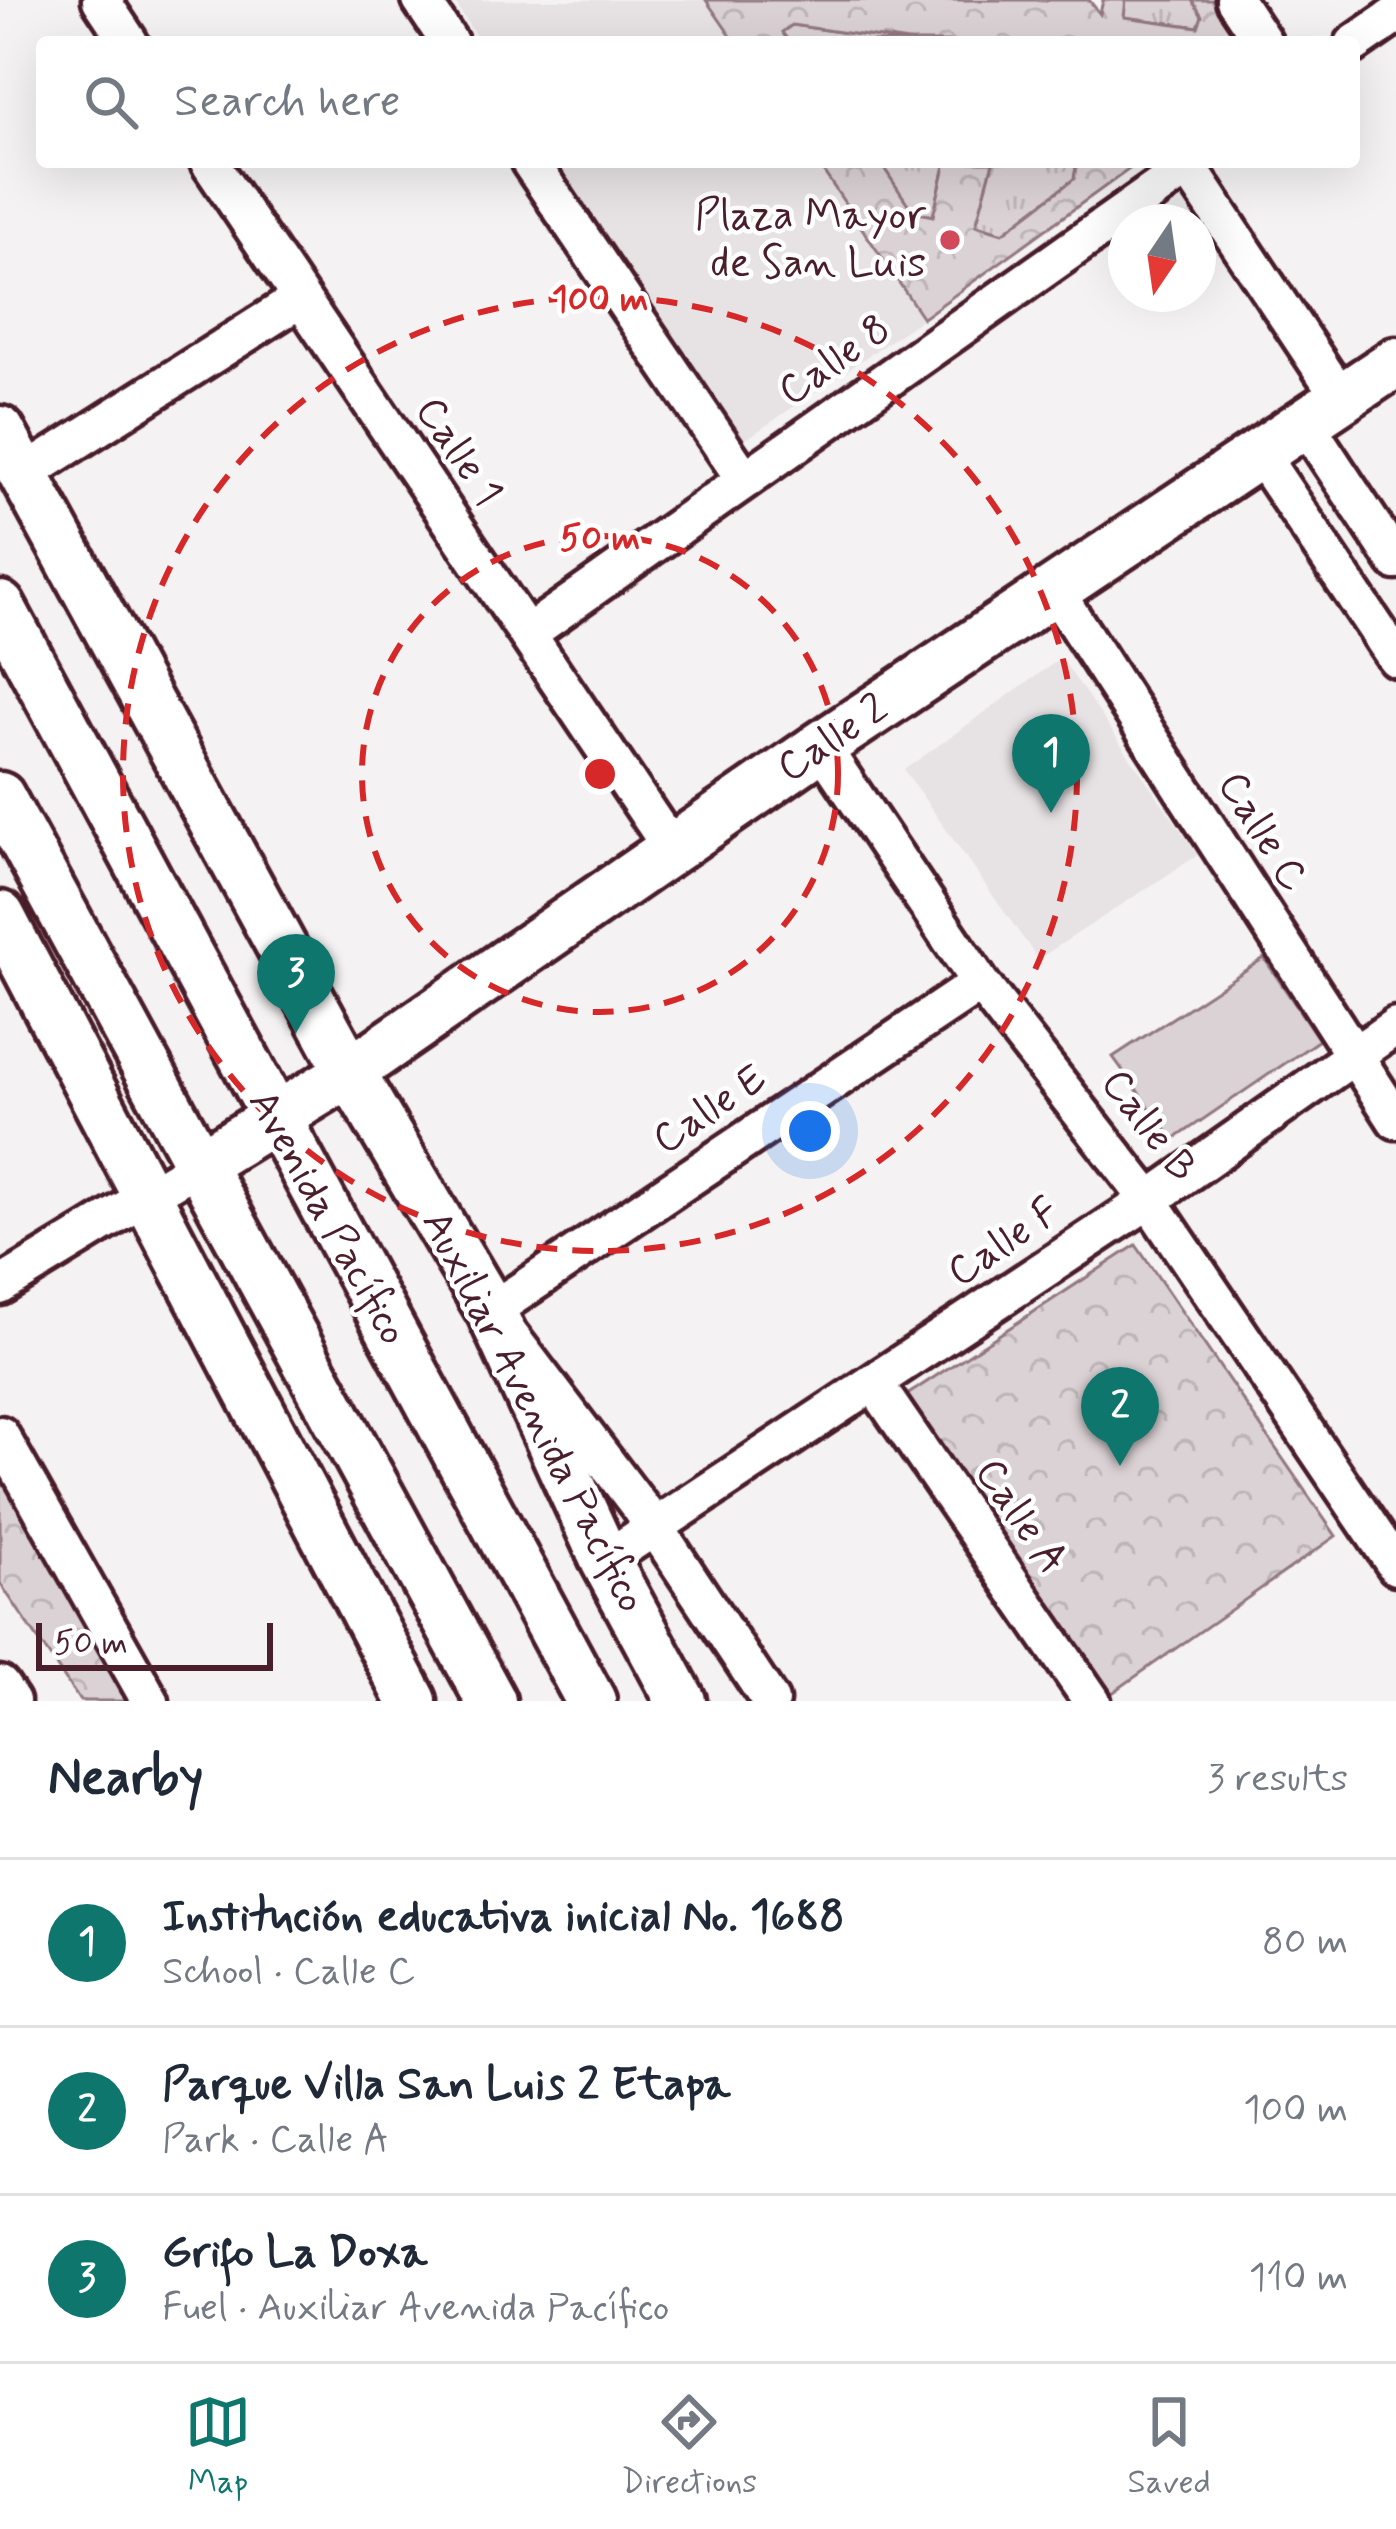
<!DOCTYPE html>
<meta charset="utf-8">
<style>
:root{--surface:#fff;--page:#f6f6f7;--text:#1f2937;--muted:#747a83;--line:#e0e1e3;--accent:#0f766e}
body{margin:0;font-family:Mynerve,sans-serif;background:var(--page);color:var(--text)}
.compass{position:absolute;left:1108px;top:204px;width:108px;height:108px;border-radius:50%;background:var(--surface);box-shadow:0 12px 48px #0002;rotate:193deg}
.scale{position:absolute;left:36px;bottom:30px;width:237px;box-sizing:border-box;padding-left:12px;border:6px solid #4a1f2b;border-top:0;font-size:33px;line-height:42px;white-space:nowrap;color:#4a1f2b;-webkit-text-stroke:9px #fff;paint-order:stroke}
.you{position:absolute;left:810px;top:1131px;width:42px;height:42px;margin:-30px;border:9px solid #fff;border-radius:50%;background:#1a73e8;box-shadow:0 0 0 18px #1a73e833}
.badge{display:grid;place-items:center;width:78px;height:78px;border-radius:50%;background:var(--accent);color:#fff;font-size:39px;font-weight:700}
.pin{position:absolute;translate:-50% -99px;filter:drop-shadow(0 3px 6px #0008)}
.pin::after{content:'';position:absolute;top:63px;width:42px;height:36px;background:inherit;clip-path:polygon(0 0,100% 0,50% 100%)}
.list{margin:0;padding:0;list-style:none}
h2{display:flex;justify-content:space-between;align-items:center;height:156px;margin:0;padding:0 48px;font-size:51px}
h2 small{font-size:39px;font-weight:400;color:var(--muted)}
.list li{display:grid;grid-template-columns:78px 1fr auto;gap:36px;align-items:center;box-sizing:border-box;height:168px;padding:0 48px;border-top:3px solid var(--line)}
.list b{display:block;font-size:45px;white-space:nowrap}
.list p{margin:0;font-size:39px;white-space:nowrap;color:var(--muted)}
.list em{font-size:39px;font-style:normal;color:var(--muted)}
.icon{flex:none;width:66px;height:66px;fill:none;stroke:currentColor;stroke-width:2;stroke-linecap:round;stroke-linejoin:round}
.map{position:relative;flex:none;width:1396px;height:1701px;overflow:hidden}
.search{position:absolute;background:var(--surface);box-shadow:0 12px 48px #0002;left:36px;right:36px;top:36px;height:132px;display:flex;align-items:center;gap:30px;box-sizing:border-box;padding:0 42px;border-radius:12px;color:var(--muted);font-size:45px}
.sheet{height:660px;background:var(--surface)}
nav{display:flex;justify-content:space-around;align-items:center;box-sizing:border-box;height:168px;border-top:3px solid var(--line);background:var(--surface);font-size:33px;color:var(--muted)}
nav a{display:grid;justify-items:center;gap:6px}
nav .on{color:var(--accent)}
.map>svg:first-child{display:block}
.built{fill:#e7e2e3}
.grass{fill:url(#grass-tufts);stroke:#927880;stroke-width:3}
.forest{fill:url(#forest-crowns);stroke:#927880;stroke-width:3}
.pitch{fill:#dbd2d5;stroke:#927880;stroke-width:3}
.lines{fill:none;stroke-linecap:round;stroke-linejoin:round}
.minor-casing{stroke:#4a1f2b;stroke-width:45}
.major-casing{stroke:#4a1f2b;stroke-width:57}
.minor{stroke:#fff;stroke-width:36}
.major{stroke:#fff;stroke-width:48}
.ring{fill:none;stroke:#d62828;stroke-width:6;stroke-dasharray:21 15}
.poi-dot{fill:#d1495b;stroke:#fff;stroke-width:4.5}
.labels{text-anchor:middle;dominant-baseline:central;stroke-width:9;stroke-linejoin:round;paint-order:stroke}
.poi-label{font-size:42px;fill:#4a1f2b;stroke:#fff;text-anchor:end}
.street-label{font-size:42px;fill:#4a1f2b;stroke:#fff}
.centre{fill:#d62828;stroke:#fff;stroke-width:6}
.ring-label{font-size:36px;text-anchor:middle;font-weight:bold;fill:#d62828;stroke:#fff;stroke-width:9;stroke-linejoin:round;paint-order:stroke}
</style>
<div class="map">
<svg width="1396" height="1701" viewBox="0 0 1396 1701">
<defs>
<pattern id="grass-tufts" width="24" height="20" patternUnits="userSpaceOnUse" patternTransform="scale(3)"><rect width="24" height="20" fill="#dbd2d5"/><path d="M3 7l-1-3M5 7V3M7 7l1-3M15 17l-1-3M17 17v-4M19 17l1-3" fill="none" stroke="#bdb4b7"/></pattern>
<pattern id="forest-crowns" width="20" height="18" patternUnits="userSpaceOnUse" patternTransform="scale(3)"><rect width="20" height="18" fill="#dbd2d5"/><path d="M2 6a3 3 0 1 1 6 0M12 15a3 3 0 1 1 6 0" fill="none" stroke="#bdb4b7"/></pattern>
</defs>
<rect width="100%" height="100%" fill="#f4f2f2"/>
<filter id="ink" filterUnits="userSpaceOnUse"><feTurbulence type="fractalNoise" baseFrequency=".00833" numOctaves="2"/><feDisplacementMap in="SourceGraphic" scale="24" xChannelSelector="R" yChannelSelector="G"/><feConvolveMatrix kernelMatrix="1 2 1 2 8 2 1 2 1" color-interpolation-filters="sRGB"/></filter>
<g filter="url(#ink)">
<path class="built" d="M453,0h260l27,42h-260z
M557,162h263l103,156 -184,126z
M1061,658l137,197 -160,104 -134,-189z"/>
<path class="grass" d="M1126,0h66l10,16 -3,11 -76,-10z
M792,25l116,17h-119l-8,-10z
M880,162h66l-13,54 -20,-4z
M993,162h84l-3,17 -70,54 -28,-8z"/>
<path class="forest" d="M706,0h383l11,14 3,-14h23l-2,17 74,10 4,-11 -10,-16h39l29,42h-352l-116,-17 -10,7 7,10h-54z
M817,162h63l33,50 20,4 13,-54h47l-17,63 27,8 71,-54 3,-17h62l-216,156z
M1136,1245l200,291 -228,160 -204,-299z
M0,1467l133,234h-53l-80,-118z"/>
<path class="pitch" d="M1264,958l55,82 -146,100 -60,-83z"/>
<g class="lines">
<defs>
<path id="minor" d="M101,0l28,42
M421,0l28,42
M1235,0l28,42
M1354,44l42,-29
M209,162l465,690
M530,162l215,318
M1188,167l153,231
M1303,420l93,141
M1258,452l138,206
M23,475l277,-176
M1055,591l341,529
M527,634l668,-472
M821,746l159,237 169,217 247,366
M0,1286l197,-120
M874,1383l218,318
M0,1435l150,266
M605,1560l544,-360 247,-174
M0,1685l11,16
M770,1701l-115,-174 -164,-216 489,-328"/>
<path id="major" d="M0,431l350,641 141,239 114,249 76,141
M0,606l591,1095
M0,797l491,904
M0,916l412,785
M197,1166l153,-94 471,-326 575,-384"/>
</defs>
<use href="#minor" class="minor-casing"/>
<use href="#major" class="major-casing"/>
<use href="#minor" class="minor"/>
<use href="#major" class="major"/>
</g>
</g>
<g class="ring">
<circle cx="600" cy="774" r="238"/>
<circle cx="600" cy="774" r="477"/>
</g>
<circle class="poi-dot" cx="950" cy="240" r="12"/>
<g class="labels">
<g class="poi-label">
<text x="926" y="216">Plaza Mayor<tspan x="926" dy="48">de San Luis</tspan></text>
</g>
<g class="street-label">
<text transform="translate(835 361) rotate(-35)">Calle 8</text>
<text transform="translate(458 452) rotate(56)">Calle 1</text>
<text transform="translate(833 739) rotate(-34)">Calle 2</text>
<text transform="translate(1262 832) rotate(58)">Calle C</text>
<text transform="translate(710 1110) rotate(-34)">Calle E</text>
<text transform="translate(1148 1126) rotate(53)">Calle B</text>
<text transform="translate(327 1218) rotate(61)">Avenida Pacífico</text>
<text transform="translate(1004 1243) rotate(-34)">Calle F</text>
<text transform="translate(533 1412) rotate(63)">Auxiliar Avenida Pacífico</text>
<text transform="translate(1020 1517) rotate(56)">Calle A</text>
</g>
</g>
<circle cx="600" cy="774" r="18" class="centre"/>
<g class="ring-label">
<text x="600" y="310">100 m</text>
<text x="600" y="549">50 m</text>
</g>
</svg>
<svg class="compass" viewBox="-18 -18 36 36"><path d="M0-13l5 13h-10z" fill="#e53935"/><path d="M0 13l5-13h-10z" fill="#747a83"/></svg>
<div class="scale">50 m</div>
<div class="you"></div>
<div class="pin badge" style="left:1051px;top:813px">1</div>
<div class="pin badge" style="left:1120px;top:1466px">2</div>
<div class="pin badge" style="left:296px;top:1033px">3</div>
<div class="search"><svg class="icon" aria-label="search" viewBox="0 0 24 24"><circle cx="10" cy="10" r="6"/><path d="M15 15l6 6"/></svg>Search here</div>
</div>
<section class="sheet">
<h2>Nearby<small>3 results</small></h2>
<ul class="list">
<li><span class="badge">1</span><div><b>Institución educativa inicial No. 1688</b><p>School · Calle C</p></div><em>80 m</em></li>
<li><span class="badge">2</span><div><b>Parque Villa San Luis 2 Etapa</b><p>Park · Calle A</p></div><em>100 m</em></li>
<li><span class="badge">3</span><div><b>Grifo La Doxa</b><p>Fuel · Auxiliar Avenida Pacífico</p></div><em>110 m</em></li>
</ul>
</section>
<nav>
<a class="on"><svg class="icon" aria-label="map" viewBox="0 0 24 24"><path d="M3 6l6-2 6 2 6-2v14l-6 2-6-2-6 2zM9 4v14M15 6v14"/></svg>Map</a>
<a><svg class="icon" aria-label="directions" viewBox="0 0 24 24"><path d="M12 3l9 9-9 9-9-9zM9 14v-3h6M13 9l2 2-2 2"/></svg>Directions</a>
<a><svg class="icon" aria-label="saved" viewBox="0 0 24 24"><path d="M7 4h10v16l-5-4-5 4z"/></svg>Saved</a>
</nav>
